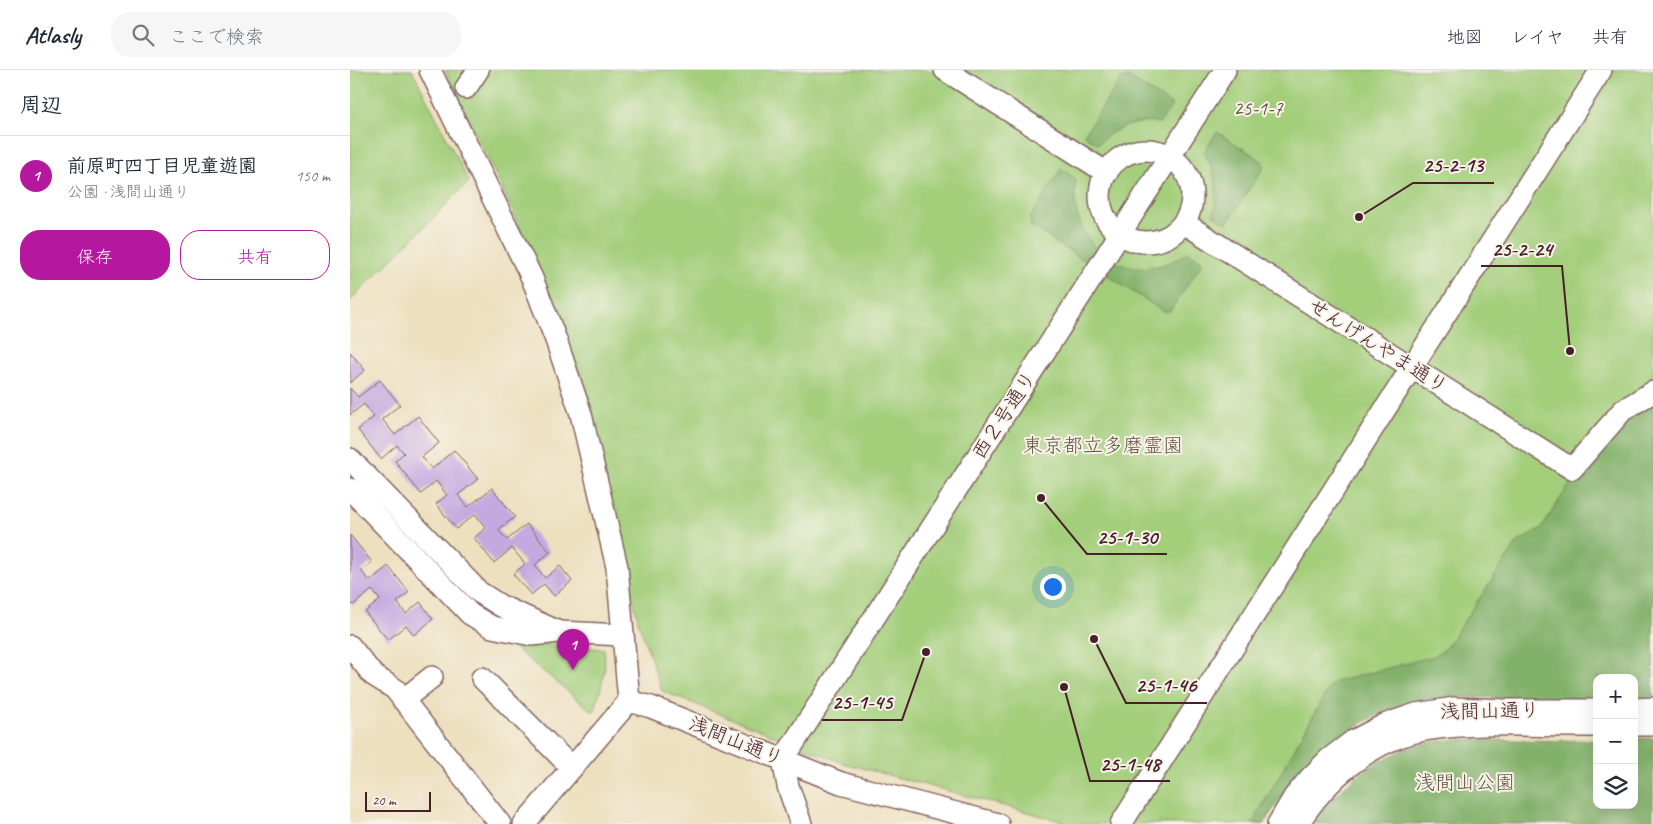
<!DOCTYPE html>
<html lang="ja">
<meta charset="utf-8">
<style>
:root{--surface:#fff;--page:#f6f6f7;--text:#1f2937;--muted:#747a83;--line:#e0e1e3;--accent:#b5179e}
body{margin:0;font-family:Caveat,"Klee One",sans-serif;background:var(--page);color:var(--text)}
.controls{position:absolute;right:15px;bottom:15px;display:grid;overflow:hidden;border-radius:10px;box-shadow:0 5px 20px #0002}
.controls button{width:45px;height:45px;display:grid;place-items:center;padding:0;border:0;border-bottom:1px solid var(--line);background:var(--surface);color:var(--text);font:25px sans-serif}
.scale{position:absolute;left:15px;bottom:12px;width:66px;box-sizing:border-box;padding-left:5px;border:2px solid #4a1f2b;border-top:0;font-size:14px;line-height:18px;white-space:nowrap;color:#4a1f2b;-webkit-text-stroke:4px #f7f3e8;paint-order:stroke}
.you{position:absolute;left:702px;top:516px;width:18px;height:18px;margin:-12px;border:4px solid #fff;border-radius:50%;background:#1a73e8;box-shadow:0 0 0 8px #1a73e833}
.badge{display:grid;place-items:center;width:32px;height:32px;border-radius:50%;background:var(--accent);color:#fff;font-size:16px;font-weight:700}
.pin{position:absolute;translate:-50% -41px;filter:drop-shadow(0 1px 2px #0008)}
.pin::after{content:'';position:absolute;top:26px;width:18px;height:15px;background:inherit;clip-path:polygon(0 0,100% 0,50% 100%)}
.list{margin:0;padding:0;list-style:none}
h2{display:flex;justify-content:space-between;align-items:center;height:65px;margin:0;padding:0 20px;font-size:21px}
h2 small{font-size:16px;font-weight:400;color:var(--muted)}
.list li{display:grid;grid-template-columns:32px 1fr auto;gap:15px;align-items:center;box-sizing:border-box;height:80px;padding:0 20px;border-top:1px solid var(--line)}
.list b{display:block;font-size:19px;white-space:nowrap}
.list p{margin:0;font-size:16px;white-space:nowrap;color:var(--muted)}
.list em{font-size:16px;font-style:normal;color:var(--muted)}
.actions{display:flex;gap:10px;padding:15px 20px}
.actions a{flex:1;padding:11px 0;border:1px solid var(--accent);border-radius:20px;text-align:center;font-size:18px;color:var(--accent)}
.actions .main{background:var(--accent);color:#fff}
.icon{flex:none;width:28px;height:28px;fill:none;stroke:currentColor;stroke-width:2;stroke-linecap:round;stroke-linejoin:round}
.map{position:relative;flex:none;width:1303px;height:754px;overflow:hidden}
header{display:flex;align-items:center;gap:30px;box-sizing:border-box;height:70px;padding:0 25px;background:var(--surface);border-bottom:1px solid var(--line)}
header strong{font-size:24px}
nav{display:flex;gap:28px;margin-inline-start:auto;font-size:18px}
.search{width:350px;height:45px;background:var(--page);display:flex;align-items:center;gap:12px;box-sizing:border-box;padding:0 18px;border-radius:20px;color:var(--muted);font-size:19px}
main{display:flex}
aside{flex:1;background:var(--surface)}
.map>svg:first-child{display:block}
.green{fill:#a3ce7a;stroke:#767652}
.forest{fill:#82b16a;stroke:#66684a}
.building{fill:#c4a9e0}
.lines{fill:none;stroke-linecap:round;stroke-linejoin:round}
.minor-casing{stroke:#83635f;stroke-width:24}
.minor{stroke:#fff;stroke-width:21}
.labels{text-anchor:middle;dominant-baseline:central;stroke-width:4;stroke-linejoin:round;paint-order:stroke}
.park-label{font-size:20px;fill:#655443;stroke:#f7f3e8}
.street-label{font-size:20px;fill:#4a1f2b;stroke:#f7f3e8}
.leader{fill:none;stroke:#4a1f2b;stroke-width:2}
.callout-dot{fill:#4a1f2b;stroke:#f7f3e8;stroke-width:2}
.callout-label{font-size:21px;text-anchor:middle;font-weight:bold;fill:#4a1f2b;stroke:#f7f3e8;stroke-width:4;stroke-linejoin:round;paint-order:stroke}
</style>
<header>
<strong>Atlasly</strong>
<div class="search"><svg class="icon" aria-label="search" viewBox="0 0 24 24"><circle cx="10" cy="10" r="6"/><path d="M15 15l6 6"/></svg>ここで検索</div>
<nav><a>地図</a><a>レイヤ</a><a>共有</a></nav>
</header>
<main>
<aside>
<h2>周辺<small></small></h2>
<ul class="list">
<li><span class="badge">1</span><div><b>前原町四丁目児童遊園</b><p>公園 · 浅間山通り</p></div><em>150 m</em></li>
</ul>
<div class="actions"><a class="main">保存</a><a>共有</a></div>
</aside>
<div class="map">
<svg width="1303" height="754" viewBox="0 0 1303 754">
<rect width="100%" height="100%" fill="#f7f3e8"/>
<filter id="ink" filterUnits="userSpaceOnUse"><feTurbulence type="fractalNoise" baseFrequency=".02" numOctaves="2"/><feDisplacementMap in="SourceGraphic" scale="10" xChannelSelector="R" yChannelSelector="G"/><feConvolveMatrix kernelMatrix="1 2 1 2 8 2 1 2 1" color-interpolation-filters="sRGB"/></filter>
<filter id="wash" filterUnits="userSpaceOnUse"><feTurbulence type="fractalNoise" baseFrequency=".0096" numOctaves="4" result="noise"/><feDisplacementMap in="SourceGraphic" scale="20" xChannelSelector="R" yChannelSelector="G"/><feGaussianBlur stdDeviation="1.12" result="paint"/><feColorMatrix in="noise" values="0 0 0 0 0 0 0 0 0 0 0 0 0 0 0 0 0 1.4 0 .05"/><feComposite in="paint" operator="in"/></filter>
<g filter="url(#wash)">
<rect width="100%" height="100%" fill="#ede0bf"/>
<path class="green" d="M0,0h62l57,112 -119,119z
M95,0h1208v626l-19,1v-19h-37v21c-30,-1 -59,-1 -88,-1 -27,-1 -54,-2 -80,1 -11,2 -23,6 -33,9 -59,20 -102,63 -132,116h-192l-229,-61 -181,-72 -23,-67 -23,-94 -23,-108 -12,-46 -36,-89 -37,-86z
M170,572l84,7c3,21 -3,39 -9,60l-2,3 -77,-63z"/>
<path class="forest" d="M778,7l44,28 -12,18c-24,-3 -45,4 -62,21l-14,-9 37,-56z
M867,62l45,29 2,6 -37,56 -14,-8c7,-21 2,-45 -9,-63z
M711,99l15,10c-4,26 2,51 21,70l-9,14 -57,-37 -1,-8z
M838,182l15,10 -32,48 -7,2 -57,-37 8,-13c26,10 51,6 73,-10z
M1303,331v295l-19,1v-19h-37v21c-30,-1 -59,-1 -88,-1 -27,-1 -54,-2 -80,1 -11,2 -23,6 -33,9 -59,20 -102,63 -132,116h-12l78,-138 5,-4 99,-26 11,-7 73,-107 24,-14 25,-40 51,-62z
M1303,668v86h-338c23,-41 68,-72 114,-81 20,-5 41,-3 61,-3 36,0 71,1 107,0v65h37v-66z"/>
<g id="blocks">
<path class="building" d="M0,282l15,18 -15,13z
M30,310l20,25 -18,14 13,16 23,-19 21,27 -17,14 10,12 22,-19 24,29 -20,16 10,12 24,-19 23,29 -17,13 9,10 20,-16 23,28 -15,13 10,13 15,-12 12,15 -18,15 -10,-12 -13,11 -18,-21 12,-10 -13,-16 -18,15 -20,-25 12,-10 -11,-14 -19,15 -20,-25 11,-9 -11,-14 -15,13 -26,-33 9,-8 -7,-8 -16,14 -23,-29 16,-13 -10,-13 -14,11v-27l8,9z
M0,465l22,27 -11,9 9,10 18,-15 21,26 -12,10 9,12 14,-12 13,17 -19,16 -8,-10 -18,15 -23,-28 15,-12 -8,-10 -19,15 -3,-4z"/>
</g>
</g>
<g filter="url(#ink)">
<use href="#blocks" fill-opacity="0" stroke="#83635f" stroke-width="1"/>
<g class="lines">
<defs>
<path id="minor" d="M80,0l102,208 24,62 25,74 36,153 12,134
M595,0l162,103
M116,18l12,-18
M750 126a46 46 0 1 1 92 0a46 46 0 1 1-92 0Z
M834,153l388,246 51,-59 30,-18
M0,389l129,133 22,14 58,26
M0,419l120,125 22,13 40,8 27,-3 64,3
M0,576l23,29 22,14 105,135
M132,608l90,90
M53,630l29,-23
M1284,639l19,-1
M1284,655h19
M174,754l105,-123 22,6 190,76 157,41
M451,754l-13,-38 -5,-26 442,-690
M771,754l480,-754
M928,754l16,-27 16,-19 19,-19 24,-18 31,-16 32,-11 39,-6 50,2h92
M948,754c29,-46 76,-87 132,-95 53,-8 113,-2 167,-3"/>
</defs>
<use href="#minor" class="minor-casing"/>
<use href="#minor" class="minor"/>
</g>
</g>
<g class="labels">
<g class="park-label">
<text x="908" y="38">25-1-7</text>
<text x="753" y="375">東京都立多磨霊園</text>
<text x="1115" y="712">浅間山公園</text>
</g>
<g class="street-label">
<text transform="translate(1028 276) rotate(32)">せんげんやま通り</text>
<text transform="translate(654 345) rotate(-57)">西２号通り</text>
<text transform="translate(1140 641) rotate(-1)">浅間山通り</text>
<text transform="translate(386 671) rotate(22)">浅間山通り</text>
</g>
</g>
<path class="leader" d="M1009 147L1063 113H1144M1220 281L1212 196H1131M691 428L737 484H817M744 569L776 633H857M576 582L552 650H472M714 617L740 711H820"/>
<g class="callout-dot">
<circle cx="1009" cy="147" r="5"/>
<circle cx="1220" cy="281" r="5"/>
<circle cx="691" cy="428" r="5"/>
<circle cx="744" cy="569" r="5"/>
<circle cx="576" cy="582" r="5"/>
<circle cx="714" cy="617" r="5"/>
</g>
<g class="callout-label">
<text x="1103" y="102">25-2-13</text>
<text x="1172" y="186">25-2-24</text>
<text x="777" y="474">25-1-30</text>
<text x="816" y="622">25-1-46</text>
<text x="512" y="639">25-1-45</text>
<text x="780" y="701">25-1-48</text>
</g>
</svg>
<div class="controls">
<button>+</button>
<button>−</button>
<button><svg class="icon" aria-label="layers" viewBox="0 0 24 24"><path d="M12 4l9 5-9 5-9-5zM3 14l9 5 9-5"/></svg></button>
</div>
<div class="scale">20 m</div>
<div class="you"></div>
<div class="pin badge" style="left:223px;top:600px">1</div>
</div>
</main>
